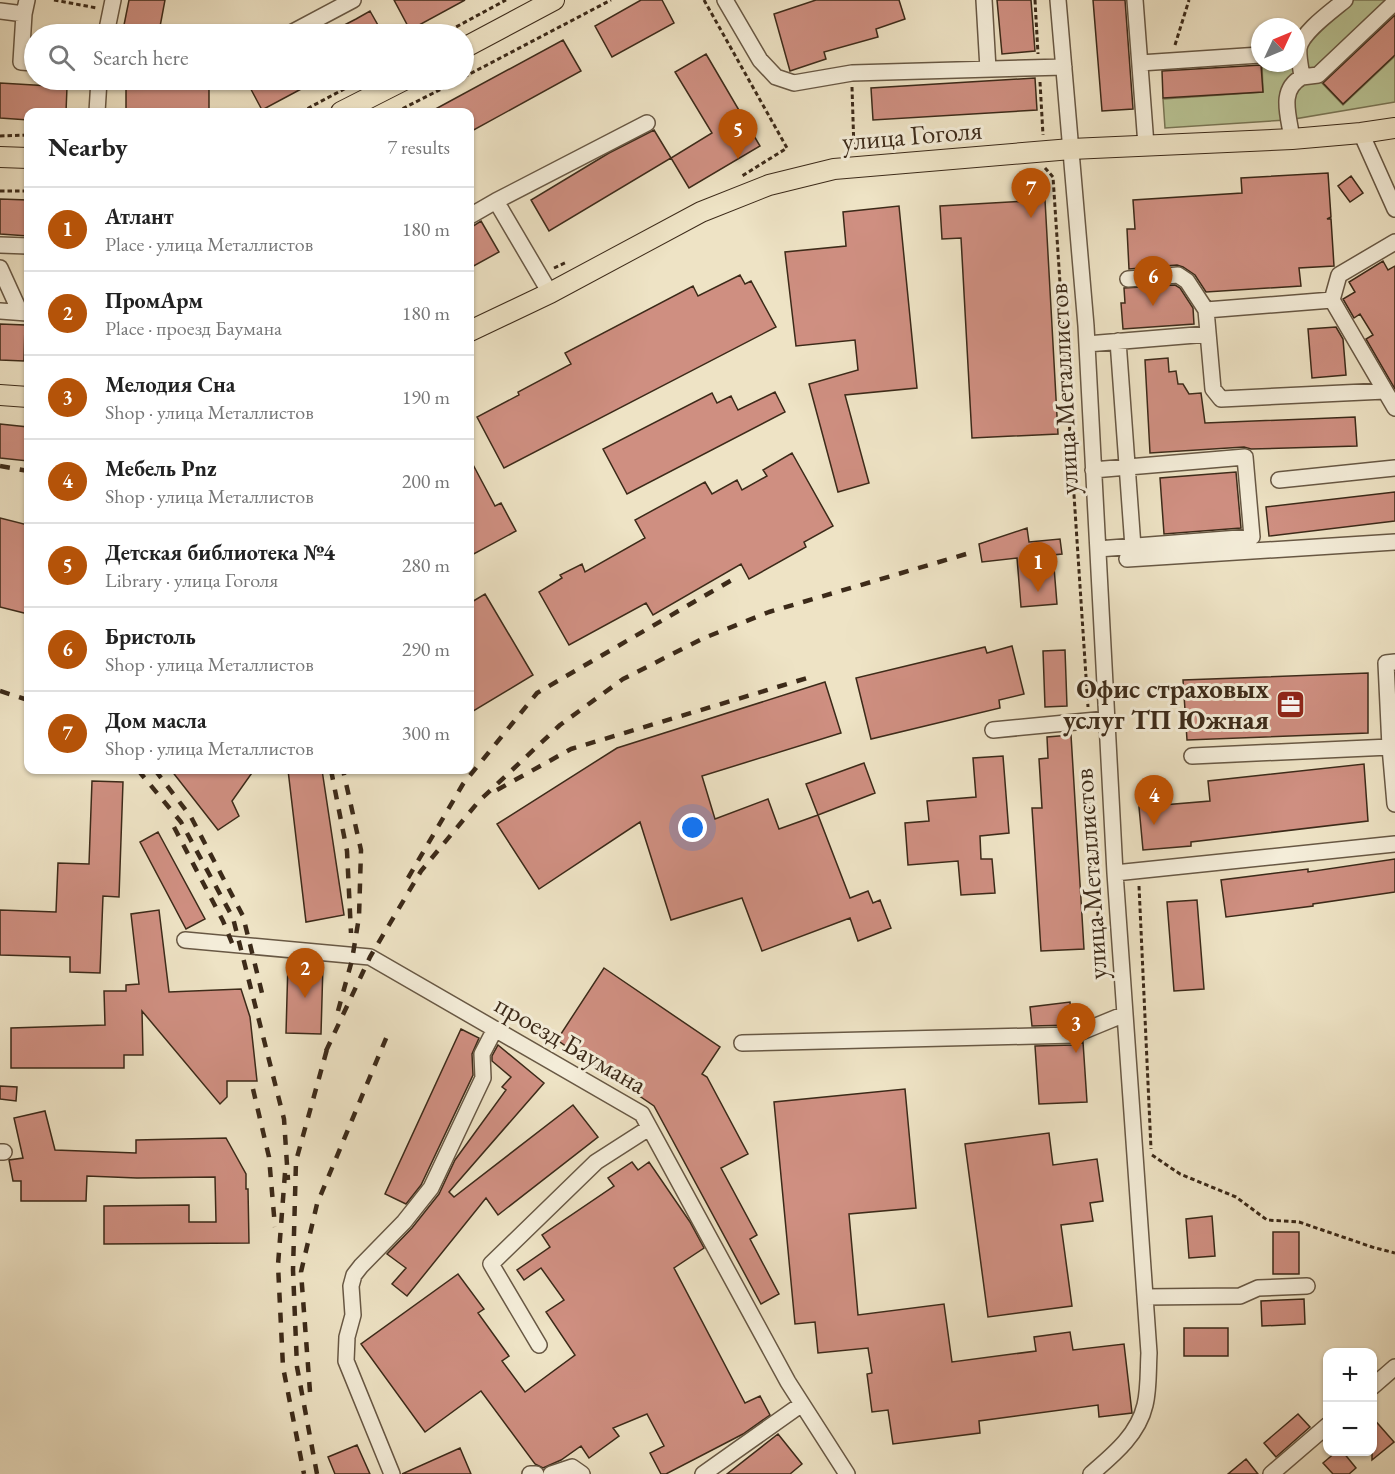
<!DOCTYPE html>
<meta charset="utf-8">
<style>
:root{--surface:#fff;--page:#f6f6f6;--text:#222;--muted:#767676;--line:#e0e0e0;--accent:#b45309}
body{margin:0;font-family:"EB Garamond",serif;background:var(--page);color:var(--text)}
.controls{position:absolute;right:18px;bottom:18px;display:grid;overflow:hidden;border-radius:12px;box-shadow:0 2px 4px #0004}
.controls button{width:54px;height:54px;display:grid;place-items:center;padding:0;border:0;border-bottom:2px solid var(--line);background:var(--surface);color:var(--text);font:30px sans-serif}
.compass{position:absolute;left:1251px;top:18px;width:54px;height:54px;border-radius:50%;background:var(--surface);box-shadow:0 2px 4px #0004;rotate:46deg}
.you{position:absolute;left:693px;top:828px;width:21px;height:21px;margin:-15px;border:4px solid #fff;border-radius:50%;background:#1a73e8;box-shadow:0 0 0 9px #1a73e833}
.badge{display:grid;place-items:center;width:39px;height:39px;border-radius:50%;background:var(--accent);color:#fff;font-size:20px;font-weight:700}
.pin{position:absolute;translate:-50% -50px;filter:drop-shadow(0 2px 3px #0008)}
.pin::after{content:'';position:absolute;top:32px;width:21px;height:18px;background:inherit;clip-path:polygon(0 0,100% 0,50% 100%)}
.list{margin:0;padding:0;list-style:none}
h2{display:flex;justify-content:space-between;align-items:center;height:78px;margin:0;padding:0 24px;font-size:26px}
h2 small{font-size:20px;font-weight:400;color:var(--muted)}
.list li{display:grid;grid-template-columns:39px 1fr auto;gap:18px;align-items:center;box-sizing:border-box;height:84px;padding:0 24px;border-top:2px solid var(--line)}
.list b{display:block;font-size:22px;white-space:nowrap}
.list p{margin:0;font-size:20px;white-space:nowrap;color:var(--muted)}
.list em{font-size:20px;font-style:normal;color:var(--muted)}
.icon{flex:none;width:33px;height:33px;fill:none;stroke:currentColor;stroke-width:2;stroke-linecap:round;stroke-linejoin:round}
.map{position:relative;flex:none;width:1395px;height:1474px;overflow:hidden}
.search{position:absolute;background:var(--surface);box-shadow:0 2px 4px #0004;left:24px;top:24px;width:450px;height:66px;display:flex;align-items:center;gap:15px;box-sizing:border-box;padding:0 21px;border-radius:33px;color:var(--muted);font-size:22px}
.panel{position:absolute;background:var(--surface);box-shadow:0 2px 4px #0004;left:24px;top:108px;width:450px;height:666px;border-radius:12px}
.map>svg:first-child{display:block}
.green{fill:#b9c495;stroke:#7a7757;stroke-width:1.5}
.building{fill:#cf8f81;stroke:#3c2a19;stroke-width:1.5}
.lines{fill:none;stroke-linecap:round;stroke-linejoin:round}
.minor-casing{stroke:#685844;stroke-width:18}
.major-casing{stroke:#3c2a19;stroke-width:22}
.path{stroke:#3c2a19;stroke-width:3;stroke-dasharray:4.5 3;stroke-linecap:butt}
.minor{stroke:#f4edd9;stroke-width:15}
.major{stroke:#eee3c5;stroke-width:20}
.rail{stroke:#3c2a19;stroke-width:4.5;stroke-dasharray:10 10;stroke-linecap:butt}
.labels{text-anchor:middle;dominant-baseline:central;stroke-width:6;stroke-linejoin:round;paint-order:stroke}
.street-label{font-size:27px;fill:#3c2a19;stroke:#f4edd9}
.poi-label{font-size:27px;font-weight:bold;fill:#3c2a19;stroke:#f4edd9;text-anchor:end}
</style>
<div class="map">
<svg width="1395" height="1474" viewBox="0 0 1395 1474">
<rect width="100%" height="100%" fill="#eee3c5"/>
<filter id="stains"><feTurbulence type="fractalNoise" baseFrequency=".00333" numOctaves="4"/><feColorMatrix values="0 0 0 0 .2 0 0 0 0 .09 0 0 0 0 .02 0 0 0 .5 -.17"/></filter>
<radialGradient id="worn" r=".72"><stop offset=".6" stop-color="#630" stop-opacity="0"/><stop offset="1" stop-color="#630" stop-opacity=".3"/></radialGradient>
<path class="green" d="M1347,0h46l-77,72 -13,2 -1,-27z
M1395,56v46l-101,17 -1,-29 2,-4 23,-7 25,26z
M1262,63h33l1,2 -10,55 -121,8 -2,-29 100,-7z"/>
<path class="building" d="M129,0h36l-6,32 -35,-7z
M394,0h71l-55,30z
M641,0h21l12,23 -62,34 -17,-31z
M816,0h83l6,19 -29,10 2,8 -54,15 2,7 -36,12 -16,-57z
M997,0h34l4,51 -33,3z
M1093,0h32l8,109 -31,2z
M370,11l13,23h-56l29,-15z
M1395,15v40l-52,49 -20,-21z
M563,40l18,31 -111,61v-20h-40z
M706,54l54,92 -71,42 -18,-30 41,-25 -37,-61z
M1261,65l2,27 -100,6 -1,-27z
M1035,78l2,32 -164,10 -2,-32z
M246,80h72l-56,30z
M0,83l67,4 -1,25h-38v8l-28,-2z
M126,85h83v27h-83z
M654,130l17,28 -122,73 -18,-31 78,-47z
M1328,173l3,44 -4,2h4l3,47 -35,2 2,18 -95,6 -11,-17 -12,-8 -6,-2 -48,4 -2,-40h8l-2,-29 109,-7 -1,-15z
M1351,176l12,17 -13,9 -12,-16z
M0,199l28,1v36l-28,-2z
M1045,200l13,234 -86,4 -11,-200 -19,1 -2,-33z
M899,206l18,182 -72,7 24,88 -31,9 -29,-108 49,-14 -3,-30 -59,6 -11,-94 61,-6 -3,-34z
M481,221l18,31 -29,16v-40z
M1383,261l5,9 7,-4v123l-29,-50 7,-4 -13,-21 -6,4 -11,-19 12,-7 -6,-10z
M740,275l5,9 6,-3 25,46 -272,141 -27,-51 42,-22 -1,-3 53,-28 -6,-11 128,-67 5,10z
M1175,285l5,3 13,20 1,16 -71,5 -2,-26h4l-1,-15z
M0,324l25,1 -1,36 -24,-1z
M1336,327l7,12 3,36 -34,3 -4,-49z
M1168,358l1,14 7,-1 2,13h5l6,10 12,-1 4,30 150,-6 2,29 -106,3 -7,-2 -94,6 -5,-93z
M775,392l10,20 -158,82 -24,-45 109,-56 5,10 14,-7 7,14z
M0,424l28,3v34l-28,-3z
M792,453l41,73 -29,16 2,5 -57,32 -8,-15 -88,51 -7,-12 -77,42 -30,-53 23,-14 -2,-3 22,-11 3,8 60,-34 -10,-18 70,-38 7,12 25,-14 5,10 25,-14 -4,-6z
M470,459l25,47 6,-3 15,28 -46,25z
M1236,472l5,56 -77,6 -4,-56z
M1395,492v29l-126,15 -3,-29z
M0,518l28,7v89l-28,-7z
M1027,528l2,14 31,-3 2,15 -9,1 4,49 -36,3 -4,-49 -35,4 -3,-18z
M485,594l48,81 -63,38v-110z
M1012,646l12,48 -25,6 1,8 -129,31 -15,-61 129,-31 2,6z
M1065,650l2,56 -22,1 -2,-56z
M1368,673v60l-181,7 -4,-60z
M825,682l16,51 -139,43 13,43 53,-20 11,30 39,-14 32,83 18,-7 5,12 7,-3 11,28 -33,13 -8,-23 -88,33 -20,-53 -71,22 -31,-98 -101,67 -42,-65 120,-76z
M1071,735l13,214 -43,2 -9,-143h10l-3,-49 9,-1 -1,-21z
M1003,756l6,77 -29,3 1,23h11l3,34 -34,2 -3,-34 -50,4 -3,-42 24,-2 -2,-20 49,-4 -3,-39z
M864,763l11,30 -57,22 -12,-31z
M1364,764l4,57 -177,21v4l-48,4 -4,-43 71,-6 -2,-20z
M171,770h83l-22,31 7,15 -21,14z
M288,770h34l22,145 -38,7z
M92,781l31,1 -4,115 -16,-1 -3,77 -30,-1v-15l-70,-2v-45l56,2 2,-49 31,1z
M158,832l47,87 -19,10 -46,-87z
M1395,859v33l-82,12v2l-87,11 -5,-37 87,-11v3z
M1197,900l7,89 -30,2 -7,-89z
M159,910l10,82 72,-3 9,28 7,64h-30v16l-7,7 -78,-93 1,44h-19v13h-113v-40l94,-3 -1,-34h22v-6l13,-1 -8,-70z
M288,962l35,2 -2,70 -35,-1z
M604,968l116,79 -18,27 5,3 41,77 -27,14 36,67 -7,4 29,55 -18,10 -107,-198 -97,-66z
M1070,1002l2,23 -40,1 -2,-19z
M461,1029l18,9 -7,16 1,21 -52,110 -15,19 -21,-10z
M1083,1042l4,60 -48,2 -4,-58 39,-1z
M498,1045l46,38 -95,109 5,5 119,-92 25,32 -100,78 -12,-17 -79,98 -15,-12 14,-16 -19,-14 25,-26 27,-34 16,-34 51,-70 -4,-3 9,-10 -19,-16v-5z
M0,1086l17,1 -1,14 -16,-2z
M905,1089l11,119 -67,6 9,101 86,-11 8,58 84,-11 -2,-14 36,-5 3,18 51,-6 8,69 -33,4 -1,-12 -119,16 1,12 -87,11 -5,-34 -16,2 -5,-38 5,-1 -4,-25 -50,5 -3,-31 -20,2 -21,-222z
M45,1111l10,39 81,3v-13l90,-2 20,36v15h2l1,54 -145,1v-38l85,-1v17h27l-1,-45 -78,1 -50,-2 -1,25h-65v-20h-8l-4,-21 14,-2 -9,-40z
M1049,1133l4,32 44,-6 6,42 -13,2 3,18 -32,4 11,81 -84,11 -23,-173z
M632,1162l6,8 11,-8 41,60 14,26 -30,20 71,135 15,-7 10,19 -27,19 -77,40h-5l-11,-21 14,-7 -17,-32 -34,14 6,8 -30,22 -8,-12 -20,14 -18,8 -8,-4 -54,-73 -56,41 -64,-88 97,-70 26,35 -6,4 31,43 -7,5 23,31 50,-37 -29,-43 18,-12 -23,-32 -17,12 -7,-10 33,-23 -8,-12 72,-49 -6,-8z
M1212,1216l3,40 -26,2 -3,-39z
M1273,1232h26v42h-26z
M1304,1299l1,25 -43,2 -1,-25z
M1184,1328h44v28h-44z
M1298,1414l12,13 -34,30 -12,-14z
M1372,1417l22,25 -22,18z
M778,1434l24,30 -12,10h-63z
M357,1445l13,29h-35l-7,-17z
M460,1448l11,26h-69z
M1336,1452h7l13,16 -7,6h-16l-10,-11z
M1246,1459l12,15h-30z"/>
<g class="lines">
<defs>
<path id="minor" d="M725,0l35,60 16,17 18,6 58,-10 212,-6
M984,0l4,69
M1058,0l28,326 29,547 34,480c-1,16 0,36 -4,52 -7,30 -32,50 -54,69
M1135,0l11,145
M0,11l24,3 3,-14
M24,14l-3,48 13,1
M106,34l7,-34
M289,34l64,-34
M1140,63l120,-8
M1302,77l16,-2 77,-73
M97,112l2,-32
M1361,133l34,76
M1292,139c-3,-23 -14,-49 10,-62 -1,-9 -4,-20 -3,-29 3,-16 33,-37 46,-48
M496,201l151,-78
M470,216l26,-15 54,92
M1395,242l-56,33 -7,25 63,108
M0,245l28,1
M0,268l20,44
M1128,279l50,-4 9,6 19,29 7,79 8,10 164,-8
M1206,310l126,-10
M0,311l27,2
M1118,341l15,206
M1087,344l121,-10
M1093,470l152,-13 7,80 -154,12
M1279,480l116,-12
M1127,559l268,-17
M1395,662l-9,1 4,84 5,57
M993,730l114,-11
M1192,756l198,-9
M1115,873l280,-29
M185,940l185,17 272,157 146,268 59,92
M742,1043l332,-8 51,-21
M0,1152h4
M1145,1297l95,-1 18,-8 49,-2
M539,1345l-48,-81 105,-102 53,-34
M1372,1387l23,-20
M392,1474l-46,-113 1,-24 6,-22 -2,-29 3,-11 7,-9 43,-44 27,-34 52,-110 -1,-24 13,-25
M530,1474h6
M551,1474l21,-7 10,7
M703,1474l99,-70
M1271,1474l57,-49"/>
<path id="major" d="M464,48l90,-48
M341,112l63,-32
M0,157l28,1
M470,331l80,-38 151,-81 68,-27 65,-16 237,-20 221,-10 69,-6 34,-5
M0,395l28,2"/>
</defs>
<use href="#minor" class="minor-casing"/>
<use href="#major" class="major-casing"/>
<path class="path" d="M54,0l43,8
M704,0l83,148 -45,28
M1035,0l3,54
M443,34l63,-34
M1175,45l14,-45
M464,77l147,-77
M1040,82l3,53
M852,87l2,63
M301,112l60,-32
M396,112l63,-32
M0,136l28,-1
M1045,168l8,9 35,530
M0,191h28
M554,268l13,-6
M1095,794l-5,5 10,146 4,18
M1139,886l12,263
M1152,1155l28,19 56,23 31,23 32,2 73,25 23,6"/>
<use href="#minor" class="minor"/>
<use href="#major" class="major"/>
<path class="rail" d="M0,466l28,5
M0,691l28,9
M138,770l43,52 52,96 51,201 4,61
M155,770l36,47 52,99 20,81
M331,770l16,81 4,82
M497,790l74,-41 243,-73
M174,827l49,94 11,27
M408,878l55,-94 74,-91 200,-116
M338,1011l14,-51 7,-43 2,-67 -18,-80
M326,1051l44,-94 51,-86 58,-70 81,-76 63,-46 81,-41 65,-26 204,-60
M253,1089l16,68 6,70
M285,1173l-7,92 5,102 21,107
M310,1392l-9,-120 16,-68 70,-168
M317,1474l-20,-107 -4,-97 3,-109 33,-119"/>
</g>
<defs>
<symbol id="office-square" viewBox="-11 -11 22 22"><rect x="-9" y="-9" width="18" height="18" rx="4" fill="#8f2418" stroke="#f4edd9"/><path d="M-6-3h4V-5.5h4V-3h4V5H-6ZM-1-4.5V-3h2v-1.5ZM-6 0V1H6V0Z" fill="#fff"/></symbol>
</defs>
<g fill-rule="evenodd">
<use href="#office-square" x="1274" y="688" width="33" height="33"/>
</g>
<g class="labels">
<g class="street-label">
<text transform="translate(912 135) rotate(-5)">улица Гоголя</text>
<text transform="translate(1063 389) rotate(-93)">улица Металлистов</text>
<text transform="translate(1090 874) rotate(-94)">улица Металлистов</text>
<text transform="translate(571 1044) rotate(30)">проезд Баумана</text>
</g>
<g class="poi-label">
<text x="1269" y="688">Офис страховых<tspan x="1269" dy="31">услуг ТП Южная</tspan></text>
</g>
</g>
<rect width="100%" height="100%" filter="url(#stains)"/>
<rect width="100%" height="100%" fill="url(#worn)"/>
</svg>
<div class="controls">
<button>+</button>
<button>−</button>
</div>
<svg class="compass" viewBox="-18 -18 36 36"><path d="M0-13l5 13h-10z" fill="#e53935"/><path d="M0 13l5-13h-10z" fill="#767676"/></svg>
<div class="you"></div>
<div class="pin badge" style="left:1038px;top:592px">1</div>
<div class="pin badge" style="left:305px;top:998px">2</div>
<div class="pin badge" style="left:1076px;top:1053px">3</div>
<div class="pin badge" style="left:1154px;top:825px">4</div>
<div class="pin badge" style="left:738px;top:159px">5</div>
<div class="pin badge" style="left:1153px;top:306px">6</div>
<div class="pin badge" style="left:1031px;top:218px">7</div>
<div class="search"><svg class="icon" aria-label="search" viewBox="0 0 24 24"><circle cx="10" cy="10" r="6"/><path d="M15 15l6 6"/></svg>Search here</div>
<section class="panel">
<h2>Nearby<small>7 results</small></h2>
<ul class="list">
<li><span class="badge">1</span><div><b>Атлант</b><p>Place · улица Металлистов</p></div><em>180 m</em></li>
<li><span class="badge">2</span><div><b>ПромАрм</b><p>Place · проезд Баумана</p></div><em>180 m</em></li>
<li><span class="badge">3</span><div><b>Мелодия Сна</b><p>Shop · улица Металлистов</p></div><em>190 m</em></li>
<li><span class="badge">4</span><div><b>Мебель Pnz</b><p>Shop · улица Металлистов</p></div><em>200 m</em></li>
<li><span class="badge">5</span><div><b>Детская библиотека №4</b><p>Library · улица Гоголя</p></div><em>280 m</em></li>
<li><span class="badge">6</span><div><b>Бристоль</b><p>Shop · улица Металлистов</p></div><em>290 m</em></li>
<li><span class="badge">7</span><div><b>Дом масла</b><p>Shop · улица Металлистов</p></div><em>300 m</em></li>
</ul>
</section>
</div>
